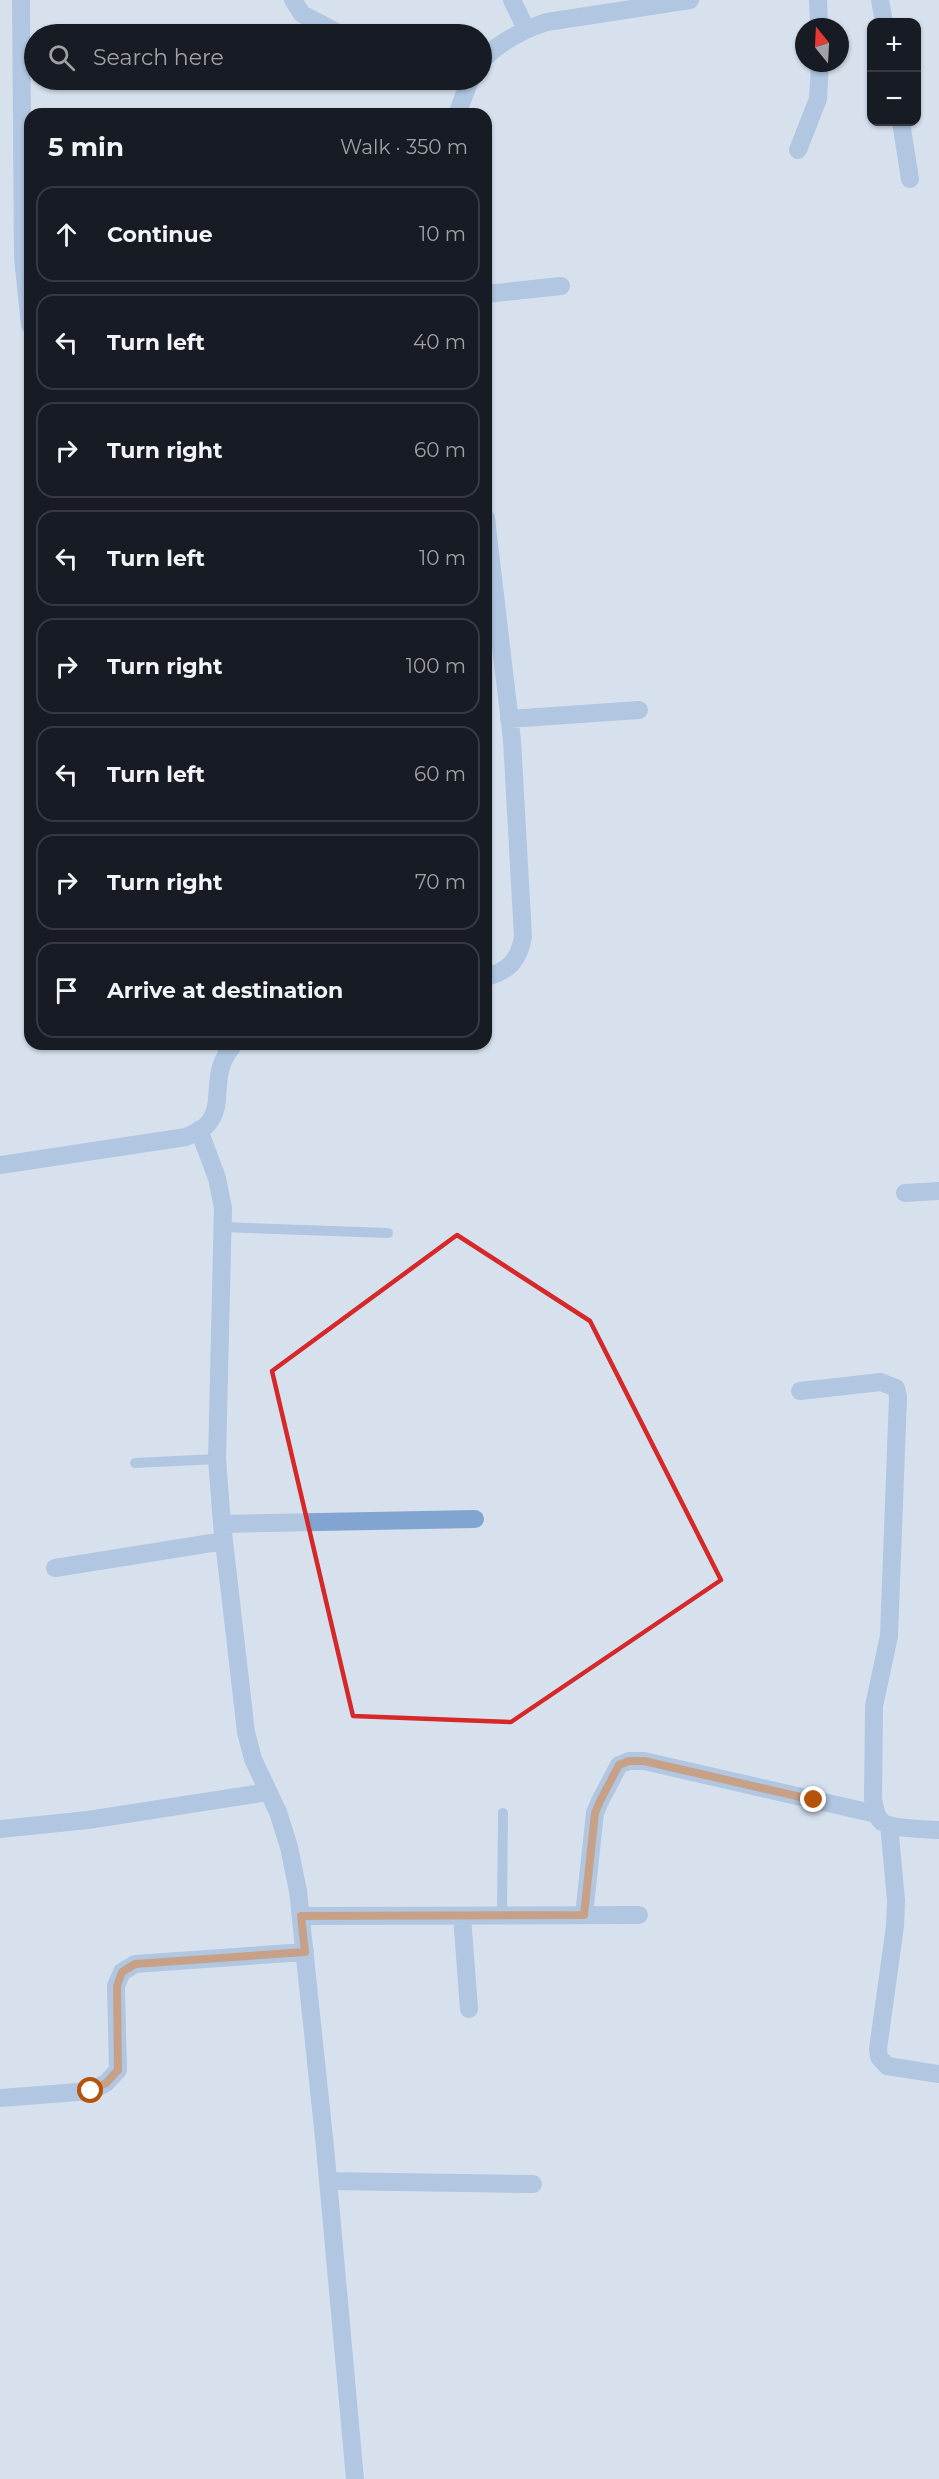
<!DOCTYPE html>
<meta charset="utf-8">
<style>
:root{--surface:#171b24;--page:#242831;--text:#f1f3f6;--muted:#9ea1a6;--line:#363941}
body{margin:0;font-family:Montserrat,sans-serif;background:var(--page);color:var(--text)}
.controls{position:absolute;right:18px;top:18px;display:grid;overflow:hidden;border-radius:12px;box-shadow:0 2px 4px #0004}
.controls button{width:54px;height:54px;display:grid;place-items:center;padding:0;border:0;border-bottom:2px solid var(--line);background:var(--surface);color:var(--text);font:30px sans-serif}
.compass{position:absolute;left:795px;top:18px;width:54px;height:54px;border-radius:50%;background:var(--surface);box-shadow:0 2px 4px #0004;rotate:342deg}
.stop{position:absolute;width:18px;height:18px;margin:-14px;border:4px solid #b45309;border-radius:50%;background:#fff}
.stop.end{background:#b45309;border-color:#fff;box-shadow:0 2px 6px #0008}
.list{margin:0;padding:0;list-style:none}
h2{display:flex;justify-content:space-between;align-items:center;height:78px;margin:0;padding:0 24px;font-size:26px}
h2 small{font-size:20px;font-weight:400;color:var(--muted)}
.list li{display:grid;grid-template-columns:39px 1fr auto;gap:18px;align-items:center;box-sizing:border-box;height:96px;margin:0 12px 12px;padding:0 12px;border:2px solid var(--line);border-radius:18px}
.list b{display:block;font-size:22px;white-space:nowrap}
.list em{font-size:20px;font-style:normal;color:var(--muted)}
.icon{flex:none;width:33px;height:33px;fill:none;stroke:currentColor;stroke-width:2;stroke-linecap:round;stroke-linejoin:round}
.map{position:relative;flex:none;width:939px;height:2479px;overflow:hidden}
.search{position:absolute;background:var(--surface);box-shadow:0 2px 4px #0004;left:24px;top:24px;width:468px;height:66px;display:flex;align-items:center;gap:15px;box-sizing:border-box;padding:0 21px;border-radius:33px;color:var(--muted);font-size:22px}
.panel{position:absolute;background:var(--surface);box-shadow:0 2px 4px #0004;left:24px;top:108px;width:468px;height:942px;border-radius:18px}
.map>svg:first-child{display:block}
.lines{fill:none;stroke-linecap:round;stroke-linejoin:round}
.lane{stroke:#82a4d0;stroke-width:10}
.street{stroke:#82a4d0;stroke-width:18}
.route{stroke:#b45309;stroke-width:8}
.marked{fill:none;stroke:#d62828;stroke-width:4.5;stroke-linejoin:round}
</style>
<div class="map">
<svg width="939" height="2479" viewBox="0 0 939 2479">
<rect width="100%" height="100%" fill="#d7e1ee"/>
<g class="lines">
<path class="lane" d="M222,1227l166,6
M135,1463l82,-4
M502,1916l1,-103"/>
<path class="street" d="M21,0l2,258 7,67
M293,0l9,14 38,20
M512,0l14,29
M818,0l1,27
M880,0l4,22
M482,60c19,-19 40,-30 65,-38l143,-22
M457,114l13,-34
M901,122l9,57
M798,150l20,-51 2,-36
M486,294l75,-8
M486,518l26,222 11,197c-4,23 -14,34 -37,40
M509,719l130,-9
M199,1130l18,48 6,30 -6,251 5,65 24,208 7,27 25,53 11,35 9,44 27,256 30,332
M0,1165l186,-28c8,-4 19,-8 24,-16 15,-21 -2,-47 24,-77
M905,1193l34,-2
M800,1391l81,-9 15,6 2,9 -9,239 -15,70 -1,93c2,8 2,17 9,23 10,7 43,7 57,8
M222,1524l253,-5
M55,1568l169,-27
M889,1825l7,75 -1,26 -17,123 1,8 8,9 52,8
M0,1829l88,-9 180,-28
M584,1915l11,-102 5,-12 19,-36 10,-4h15l232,53
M301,1916l338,-1
M462,1916l7,93
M0,2098l91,-7 15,-8 12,-13 -2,-84 6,-14 13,-8 170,-12
M328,2181l205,3"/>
</g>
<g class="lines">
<path class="route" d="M91,2091l15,-8 12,-13 -1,-84 5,-14 13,-8 170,-12 -4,-36 283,-1 11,-102 5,-12 19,-36 10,-4h15l170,39"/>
</g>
<path d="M0 0H939V2479H0ZM457,1235l133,86 131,259 -210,142 -158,-6 -81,-345z" fill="#d7e1ee" fill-opacity=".55" fill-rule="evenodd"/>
<path class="marked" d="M457,1235l133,86 131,259 -210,142 -158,-6 -81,-345z"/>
</svg>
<div class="controls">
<button>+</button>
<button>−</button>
</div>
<svg class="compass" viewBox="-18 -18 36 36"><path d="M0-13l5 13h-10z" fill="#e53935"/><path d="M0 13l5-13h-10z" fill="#9ea1a6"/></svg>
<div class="stop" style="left:91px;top:2091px"></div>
<div class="stop end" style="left:814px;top:1800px"></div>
<div class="search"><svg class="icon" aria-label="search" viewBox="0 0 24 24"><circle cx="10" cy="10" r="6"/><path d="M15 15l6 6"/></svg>Search here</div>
<section class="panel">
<h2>5 min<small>Walk · 350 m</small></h2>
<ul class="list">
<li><svg class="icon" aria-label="ahead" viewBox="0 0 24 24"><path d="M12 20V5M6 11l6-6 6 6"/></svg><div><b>Continue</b></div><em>10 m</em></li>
<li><svg class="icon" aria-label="left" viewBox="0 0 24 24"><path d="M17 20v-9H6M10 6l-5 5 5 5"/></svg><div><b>Turn left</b></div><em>40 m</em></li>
<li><svg class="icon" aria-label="right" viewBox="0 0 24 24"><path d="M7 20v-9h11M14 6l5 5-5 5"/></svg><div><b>Turn right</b></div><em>60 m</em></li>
<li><svg class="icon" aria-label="left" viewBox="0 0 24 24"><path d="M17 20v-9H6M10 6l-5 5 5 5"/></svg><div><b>Turn left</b></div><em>10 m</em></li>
<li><svg class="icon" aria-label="right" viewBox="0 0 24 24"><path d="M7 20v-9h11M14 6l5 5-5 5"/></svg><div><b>Turn right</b></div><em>100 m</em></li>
<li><svg class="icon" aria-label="left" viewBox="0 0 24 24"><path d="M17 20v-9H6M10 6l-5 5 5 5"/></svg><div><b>Turn left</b></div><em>60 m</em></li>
<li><svg class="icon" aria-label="right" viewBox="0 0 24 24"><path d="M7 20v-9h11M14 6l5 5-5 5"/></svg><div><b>Turn right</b></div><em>70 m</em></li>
<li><svg class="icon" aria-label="arrive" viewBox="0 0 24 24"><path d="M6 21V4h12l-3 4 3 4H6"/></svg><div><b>Arrive at destination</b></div></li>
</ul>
</section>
</div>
